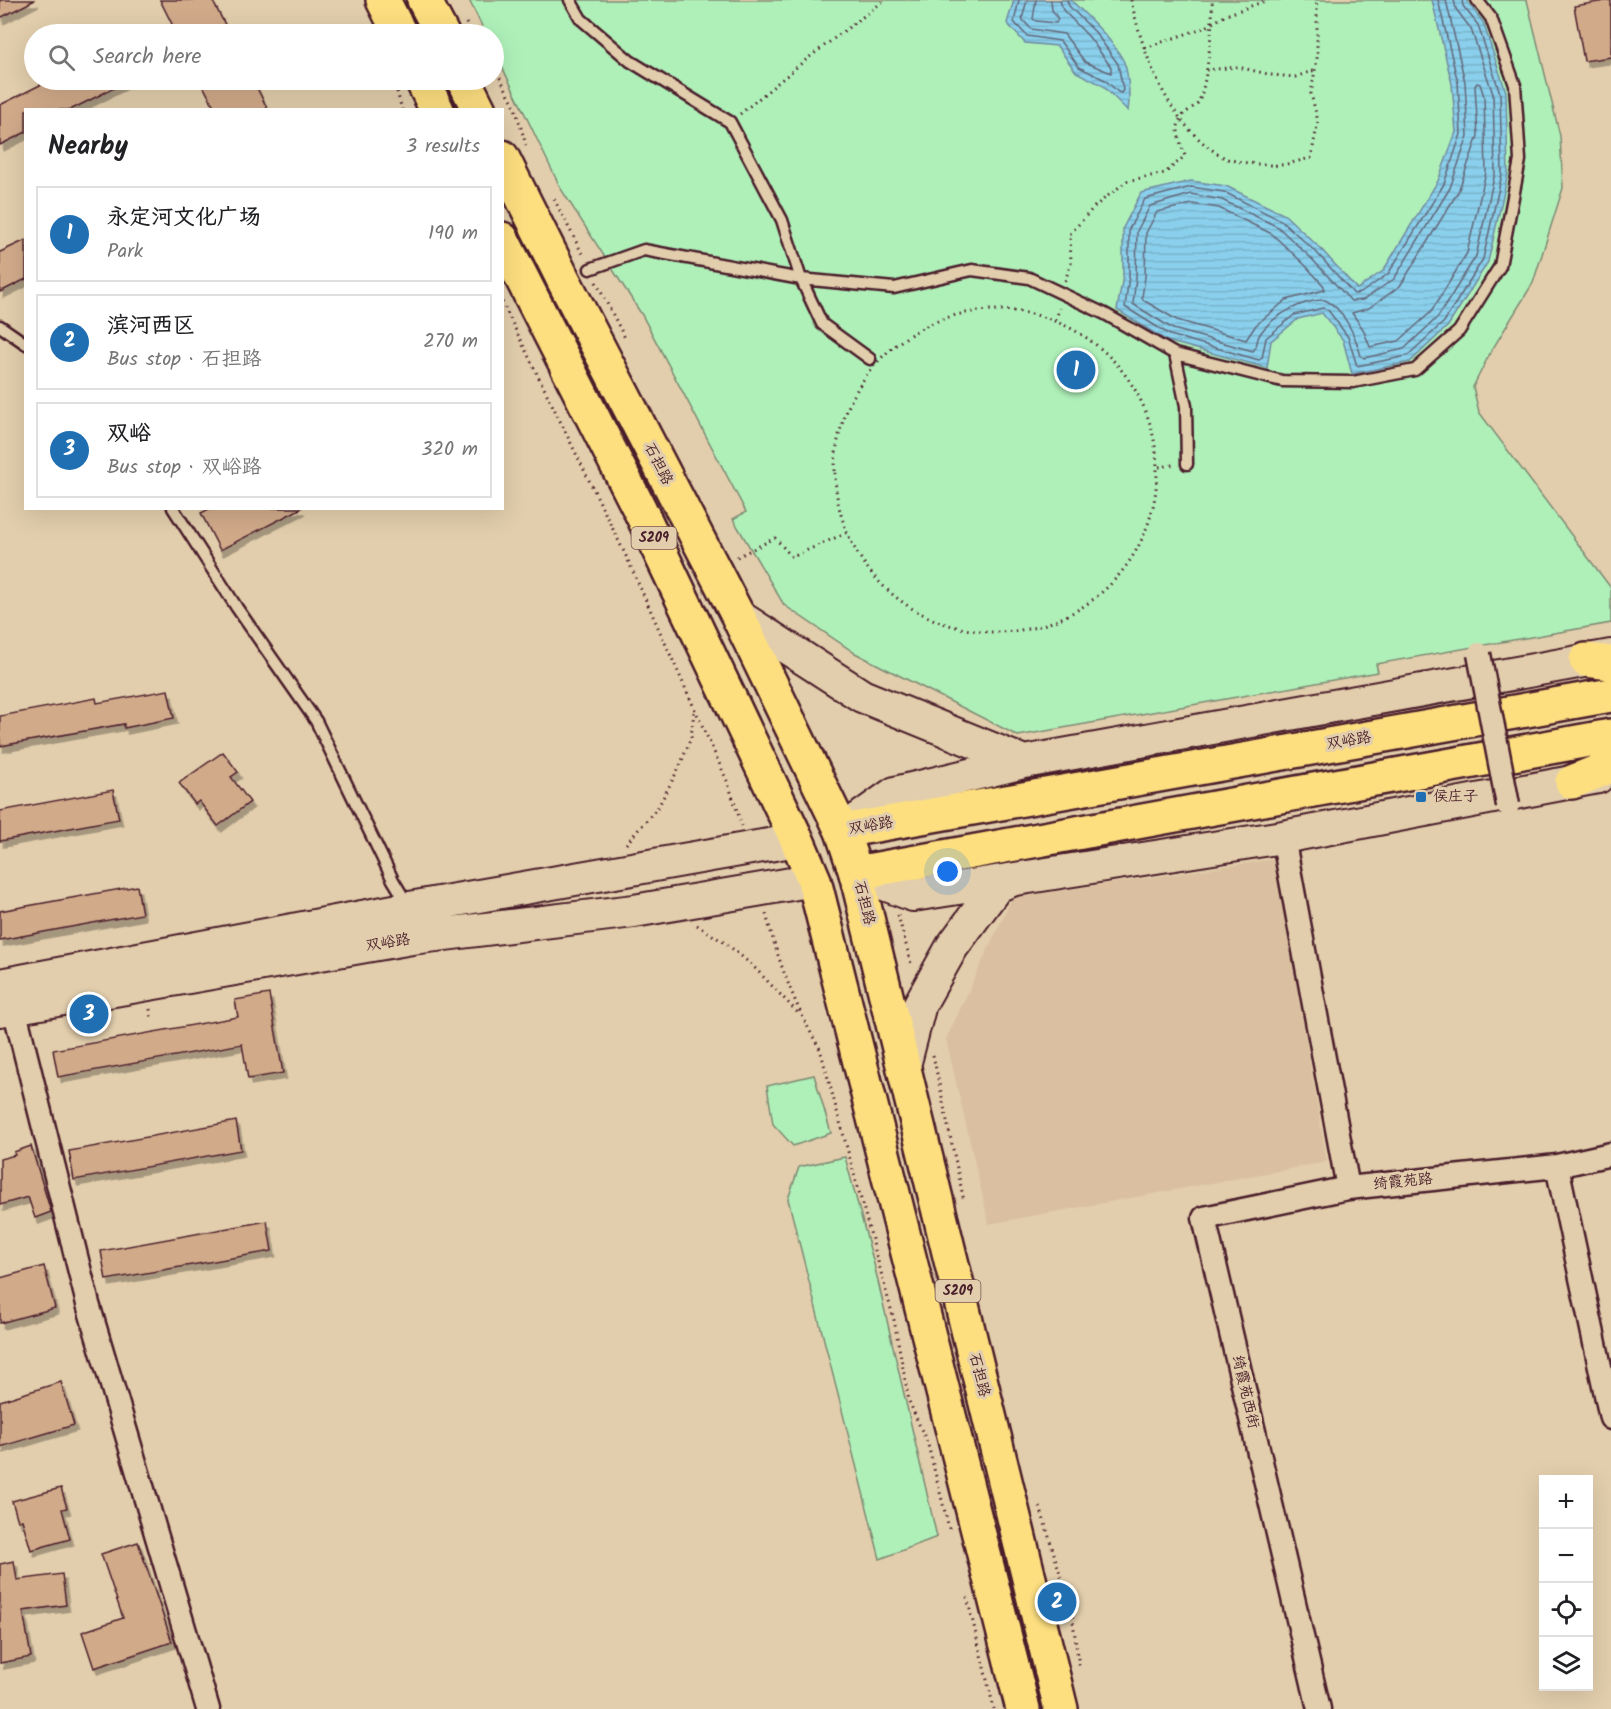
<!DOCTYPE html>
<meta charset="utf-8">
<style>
:root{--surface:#fff;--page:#f2f2f2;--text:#202124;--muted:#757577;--line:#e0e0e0;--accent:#1f6fb2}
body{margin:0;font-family:Kalam,"LXGW WenKai TC",sans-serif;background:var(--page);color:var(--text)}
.controls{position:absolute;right:18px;bottom:18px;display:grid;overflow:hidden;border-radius:0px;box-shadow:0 6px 24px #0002}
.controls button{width:54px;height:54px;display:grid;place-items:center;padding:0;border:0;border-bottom:2px solid var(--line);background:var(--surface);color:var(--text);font:30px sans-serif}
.you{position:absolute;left:948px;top:872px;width:21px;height:21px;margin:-15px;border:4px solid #fff;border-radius:50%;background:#1a73e8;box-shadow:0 0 0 9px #1a73e833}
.badge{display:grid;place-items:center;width:39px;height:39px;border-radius:50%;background:var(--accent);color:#fff;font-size:20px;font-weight:700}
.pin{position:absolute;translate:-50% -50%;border:3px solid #fff;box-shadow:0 2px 6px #0006}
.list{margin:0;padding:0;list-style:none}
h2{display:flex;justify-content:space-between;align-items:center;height:78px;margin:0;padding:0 24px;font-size:26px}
h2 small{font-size:20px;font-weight:400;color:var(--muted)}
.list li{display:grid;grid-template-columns:39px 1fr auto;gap:18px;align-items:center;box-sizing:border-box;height:96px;margin:0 12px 12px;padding:0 12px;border:2px solid var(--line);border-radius:0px}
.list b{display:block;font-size:22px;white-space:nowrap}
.list p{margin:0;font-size:20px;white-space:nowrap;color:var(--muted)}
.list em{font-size:20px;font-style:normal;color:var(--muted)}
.icon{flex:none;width:33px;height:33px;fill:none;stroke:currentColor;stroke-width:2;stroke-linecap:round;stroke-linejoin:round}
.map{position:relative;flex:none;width:1611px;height:1709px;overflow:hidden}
.search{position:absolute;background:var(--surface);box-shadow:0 6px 24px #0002;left:24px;top:24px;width:480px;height:66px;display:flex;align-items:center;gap:15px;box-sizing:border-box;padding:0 21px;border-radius:33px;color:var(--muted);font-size:22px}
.panel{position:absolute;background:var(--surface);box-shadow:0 6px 24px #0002;left:24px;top:108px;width:480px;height:402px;border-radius:0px}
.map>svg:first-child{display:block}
.built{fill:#dac0a0}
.park{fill:#aff0b9;stroke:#7c8872;stroke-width:1.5}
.water{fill:url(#water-rules);stroke:#70899f;stroke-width:1.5}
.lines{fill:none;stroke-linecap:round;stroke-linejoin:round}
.shore{stroke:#646678;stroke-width:1.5}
.building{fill:#d1aa8a;stroke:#4a1f2b;stroke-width:1.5;filter:url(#shadow)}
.lane-casing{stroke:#4a1f2b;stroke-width:15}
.street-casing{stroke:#4a1f2b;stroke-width:27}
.secondary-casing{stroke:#4a1f2b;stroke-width:36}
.primary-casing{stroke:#4a1f2b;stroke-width:38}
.highway-casing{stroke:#4a1f2b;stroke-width:38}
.path{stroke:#4a1f2b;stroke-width:3;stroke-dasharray:1.5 4.5;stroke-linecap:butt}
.lane{stroke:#e2ceac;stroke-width:10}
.street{stroke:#e2ceac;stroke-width:22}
.secondary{stroke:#e2ceac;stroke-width:32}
.primary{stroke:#fddf80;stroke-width:33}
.highway{stroke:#fddf80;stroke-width:33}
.street-bridge-casing{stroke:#4a1f2b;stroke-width:27;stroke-linecap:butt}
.street-bridge{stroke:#e2ceac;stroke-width:22}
.poi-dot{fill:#1f6fb2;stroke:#e2ceac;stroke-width:2}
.labels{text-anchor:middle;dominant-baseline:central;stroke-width:6;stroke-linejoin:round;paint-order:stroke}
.shield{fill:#e2ceac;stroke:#785452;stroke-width:1.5}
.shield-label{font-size:14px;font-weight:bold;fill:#4a1f2b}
.street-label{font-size:15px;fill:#4a1f2b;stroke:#e2ceac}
.poi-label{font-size:15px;fill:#4a1f2b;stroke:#e2ceac;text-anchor:start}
</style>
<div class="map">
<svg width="1611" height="1709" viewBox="0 0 1611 1709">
<defs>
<pattern id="water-rules" width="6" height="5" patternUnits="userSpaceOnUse" patternTransform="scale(1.5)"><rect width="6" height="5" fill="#8ad0ec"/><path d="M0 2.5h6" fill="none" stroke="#79b2cb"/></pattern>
<filter id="shadow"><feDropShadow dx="3.5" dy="6" stdDeviation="0" flood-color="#0004"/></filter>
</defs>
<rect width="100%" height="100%" fill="#e2ceac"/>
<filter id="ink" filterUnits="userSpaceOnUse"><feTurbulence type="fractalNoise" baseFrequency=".0167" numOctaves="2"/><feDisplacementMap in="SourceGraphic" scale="12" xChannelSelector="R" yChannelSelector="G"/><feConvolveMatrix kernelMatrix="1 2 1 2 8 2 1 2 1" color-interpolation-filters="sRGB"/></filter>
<g filter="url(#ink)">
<path class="built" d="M1275,859l52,303 -338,62 -43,-185 66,-141z"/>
<path class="park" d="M469,0h1058l33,136 3,52 -30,95 -43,70 -17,34 6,25 132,176v35l-235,41 2,8 -360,64 -163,-83 -71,-48 -51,-86 13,-7 -104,-197 -81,-126 -67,-139v-16h-8z
M814,1075l17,58 -38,13 -20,-22 -6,-38z
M845,1157l29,107 63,273 -57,22 -92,-360 11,-32z"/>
<path class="water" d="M1014,0h57c18,18 39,37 52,60 6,12 7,38 5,51l-26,-26 -26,-13 -19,-26 -32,-3 -18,-20z
M1432,0h34l17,22 23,70 2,82 -20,88 -40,64 -38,36 -58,12 -9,-34 -21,-27 -24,6 -27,22 -4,27 -100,-27 -50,-31 6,-34v-48l18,-35 50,-12 35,5 59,29 36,34 36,40 26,-18 55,-90 18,-49 -4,-48z"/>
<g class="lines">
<path class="shore" d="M1019,0l-5,22 13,14 33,5 19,26 26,13 13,12 3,1 2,-3 -5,-26 -23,-32 -26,-26 -2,-6
M1027,0l-5,19 9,10 33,5 21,28 26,11v-6l-22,-30 -26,-27 -3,-10
M1036,0l-3,19 3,2 20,2 2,-4 -6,-9 -1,-10
M1438,0l20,83 3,51 -17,50 -56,90 -27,19 -7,1 -37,-41 -35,-32 -58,-29 -33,-5 -46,12 -16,30v47l-4,31 45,28 89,25 3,-2 4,-20 28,-23 29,-7 5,2 20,27 9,29 50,-10 37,-34 39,-63 19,-85 -2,-81 -22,-68 -15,-19 -1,-6
M1446,0l19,82 3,54 -18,52 -56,91 -31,21 -12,1 -40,-43 -33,-31 -56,-27 -31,-6 -41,12 -13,25 -1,46 -3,27 40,25 80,22c5,-5 3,-11 7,-17 12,-18 44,-35 65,-34 19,8 31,38 36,56l3,2 40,-9 34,-32 38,-61 19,-83 -2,-79 -22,-65 -15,-20 -2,-9
M1477,83l3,1 4,12 2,76 -19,81 -36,59 -32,29 -29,6 -7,-18 -11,-16 17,-5 31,-22 58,-94 20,-56 -3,-50z
M1192,204l27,4 53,26 33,31 19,21v4l-38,10 -30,25 -10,15 -69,-20 -34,-20 -1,-3 3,-20 1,-44 11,-21z"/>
</g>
<path class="building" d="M0,0h35l-35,18z
M160,0h52l18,34h-53z
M1611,0v57l-27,4 -10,-55z
M50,80h80l-60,30h-44v22l-26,13v-40z
M200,80h53l15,30h-52z
M26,240v39l-26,13v-40z
M211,508h91l-82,42 -19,-37z
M168,690l6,28 -50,10v-4l-124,22v-30l96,-18 1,5z
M223,752l15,20 -7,5 19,25 -32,24 -19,-25 -4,3 -16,-21z
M113,790l6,29 -119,22v-30z
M137,886l5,28 -142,26v-29z
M269,994l14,79 -35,6 -6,-35 -184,33 -5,-27 185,-33 -3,-17z
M236,1121l5,29 -167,30 -5,-29z
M31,1146l20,66 -16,6 -7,-21 -28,8v-46l15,-4 -1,-3z
M267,1221l5,30 -166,29 -5,-29z
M44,1266l11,42 -55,15v-45z
M61,1382l13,43 -74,22v-46z
M61,1488l6,20 -5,1 8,30 -39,11 -9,-30 -4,1 -6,-20z
M138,1542l34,100 -78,26 -12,-36 41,-14 -22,-64z
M14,1561l3,19 45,-6 4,31 -43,6 8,46 -31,6v-99z"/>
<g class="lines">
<defs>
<path id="lane" d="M570,0l11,19 49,42 100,61 52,98 19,59 21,45 48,35
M590,269l54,-19 157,29 93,9 78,-18 57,8 76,36 70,40 107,27 71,1 62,-12 44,-39 41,-65 20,-106 -5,-75 -24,-67 -14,-18
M0,326l26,18
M1175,354l11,52 1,58
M173,508l64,100 79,113 77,159 15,25"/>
<path id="street" d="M1283,837l65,351 209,-22 54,252
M14,1008l74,296 120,405
M1557,1166l54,-12
M1319,1709l-115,-491 144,-30"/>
<path id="secondary" d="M738,616l124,80 162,66
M842,831l53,-38 129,-31 587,-106
M856,873l57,22 370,-58 315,-60
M0,985l410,-77 387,-68
M0,1010l412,-72 222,-27 180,-31
M904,1066l16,-62 32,-57 45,-61 15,-6"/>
<path id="primary" d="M383,0l17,34
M424,0l18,34
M422,80l15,30
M464,80l15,30
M502,157l63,126 173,333 104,215 14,42 205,836
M502,239l138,271 157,330 17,40 209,829"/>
<path id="highway" d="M1586,660l25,3
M1572,782l39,-16
M842,831l769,-136
M856,873l755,-137"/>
</defs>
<use href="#lane" class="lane-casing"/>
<use href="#street" class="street-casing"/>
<use href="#secondary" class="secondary-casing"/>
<use href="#primary" class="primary-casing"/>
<use href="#highway" class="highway-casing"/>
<path class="path" d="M1131,0c13,58 38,127 94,158 8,4 45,8 55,7 10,-1 21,-5 31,-7l7,-37 -7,-27 6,-36v-51l-1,-7
M466,23l6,11
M1145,48l61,-21 20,-12 42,-15
M494,67l20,37 12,41
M1206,70l32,-3 34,8 23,2 20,-7
M394,80l8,30
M740,114l63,-52 82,-62
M554,199l30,58
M1065,281l6,-18 -1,-29 25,-28 32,-25 38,-8 20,-17c-5,-15 -13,-31 0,-43 4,-3 12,-8 14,-12 8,-16 15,-84 13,-101
M596,282l30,58
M502,302l124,254 102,227 14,43
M835 471a161 161 0 1 1 322 0a161 161 0 1 1-322 0Z
M1056,320l3,-12
M1159,467l14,-2
M737,557l38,-19 17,19 54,-24
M626,844l32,-37 22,-41 11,-29 3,-25
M766,914c13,49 28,91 54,135l74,271 15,81 19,44 22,87
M898,915l14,52
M697,925l31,20 25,21 45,47
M150,1009l1,8
M933,1055l31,146
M1040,1507l32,107 7,52
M967,1597l27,112"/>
<use href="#lane" class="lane"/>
<use href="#street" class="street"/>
<use href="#secondary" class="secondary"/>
<use href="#primary" class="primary"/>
<use href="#highway" class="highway"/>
<defs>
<path id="street-bridge" d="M1479,654l29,151"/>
</defs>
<use href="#street-bridge" class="street-bridge-casing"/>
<use href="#street-bridge" class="street-bridge"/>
</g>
</g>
<rect class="poi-dot" x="1415" y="791" width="12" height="12" rx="3"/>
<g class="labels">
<g class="shield">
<rect x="631.5" y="527" width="45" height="22" rx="4.5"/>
<rect x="935.5" y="1280" width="45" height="22" rx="4.5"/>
</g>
<g class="shield-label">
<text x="654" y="538">S209</text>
<text x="958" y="1291">S209</text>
</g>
<g class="street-label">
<text transform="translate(658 464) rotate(63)">石担路</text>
<text transform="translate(1349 741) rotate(-10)">双峪路</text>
<text transform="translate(871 826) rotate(-10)">双峪路</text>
<text transform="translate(864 903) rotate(76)">石担路</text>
<text transform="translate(388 943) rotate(-9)">双峪路</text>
<text transform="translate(1403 1182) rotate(-6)">绮霞苑路</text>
<text transform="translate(979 1375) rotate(76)">石担路</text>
<text transform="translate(1245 1392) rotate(77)">绮霞苑西街</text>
</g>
<g class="poi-label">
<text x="1433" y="797">侯庄子</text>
</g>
</g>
</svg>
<div class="controls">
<button>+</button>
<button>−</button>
<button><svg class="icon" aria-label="locate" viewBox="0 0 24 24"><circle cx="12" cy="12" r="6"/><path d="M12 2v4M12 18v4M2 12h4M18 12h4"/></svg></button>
<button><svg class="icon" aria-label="layers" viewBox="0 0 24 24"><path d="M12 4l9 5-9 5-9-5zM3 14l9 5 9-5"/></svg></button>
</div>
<div class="you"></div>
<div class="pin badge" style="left:1076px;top:370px">1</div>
<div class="pin badge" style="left:1057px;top:1602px">2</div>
<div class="pin badge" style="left:89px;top:1014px">3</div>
<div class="search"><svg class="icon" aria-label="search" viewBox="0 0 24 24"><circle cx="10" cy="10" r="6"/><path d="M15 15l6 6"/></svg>Search here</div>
<section class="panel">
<h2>Nearby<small>3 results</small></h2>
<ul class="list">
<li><span class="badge">1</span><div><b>永定河文化广场</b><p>Park</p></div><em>190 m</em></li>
<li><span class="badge">2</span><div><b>滨河西区</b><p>Bus stop · 石担路</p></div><em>270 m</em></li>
<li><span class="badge">3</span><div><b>双峪</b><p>Bus stop · 双峪路</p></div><em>320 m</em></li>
</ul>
</section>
</div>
